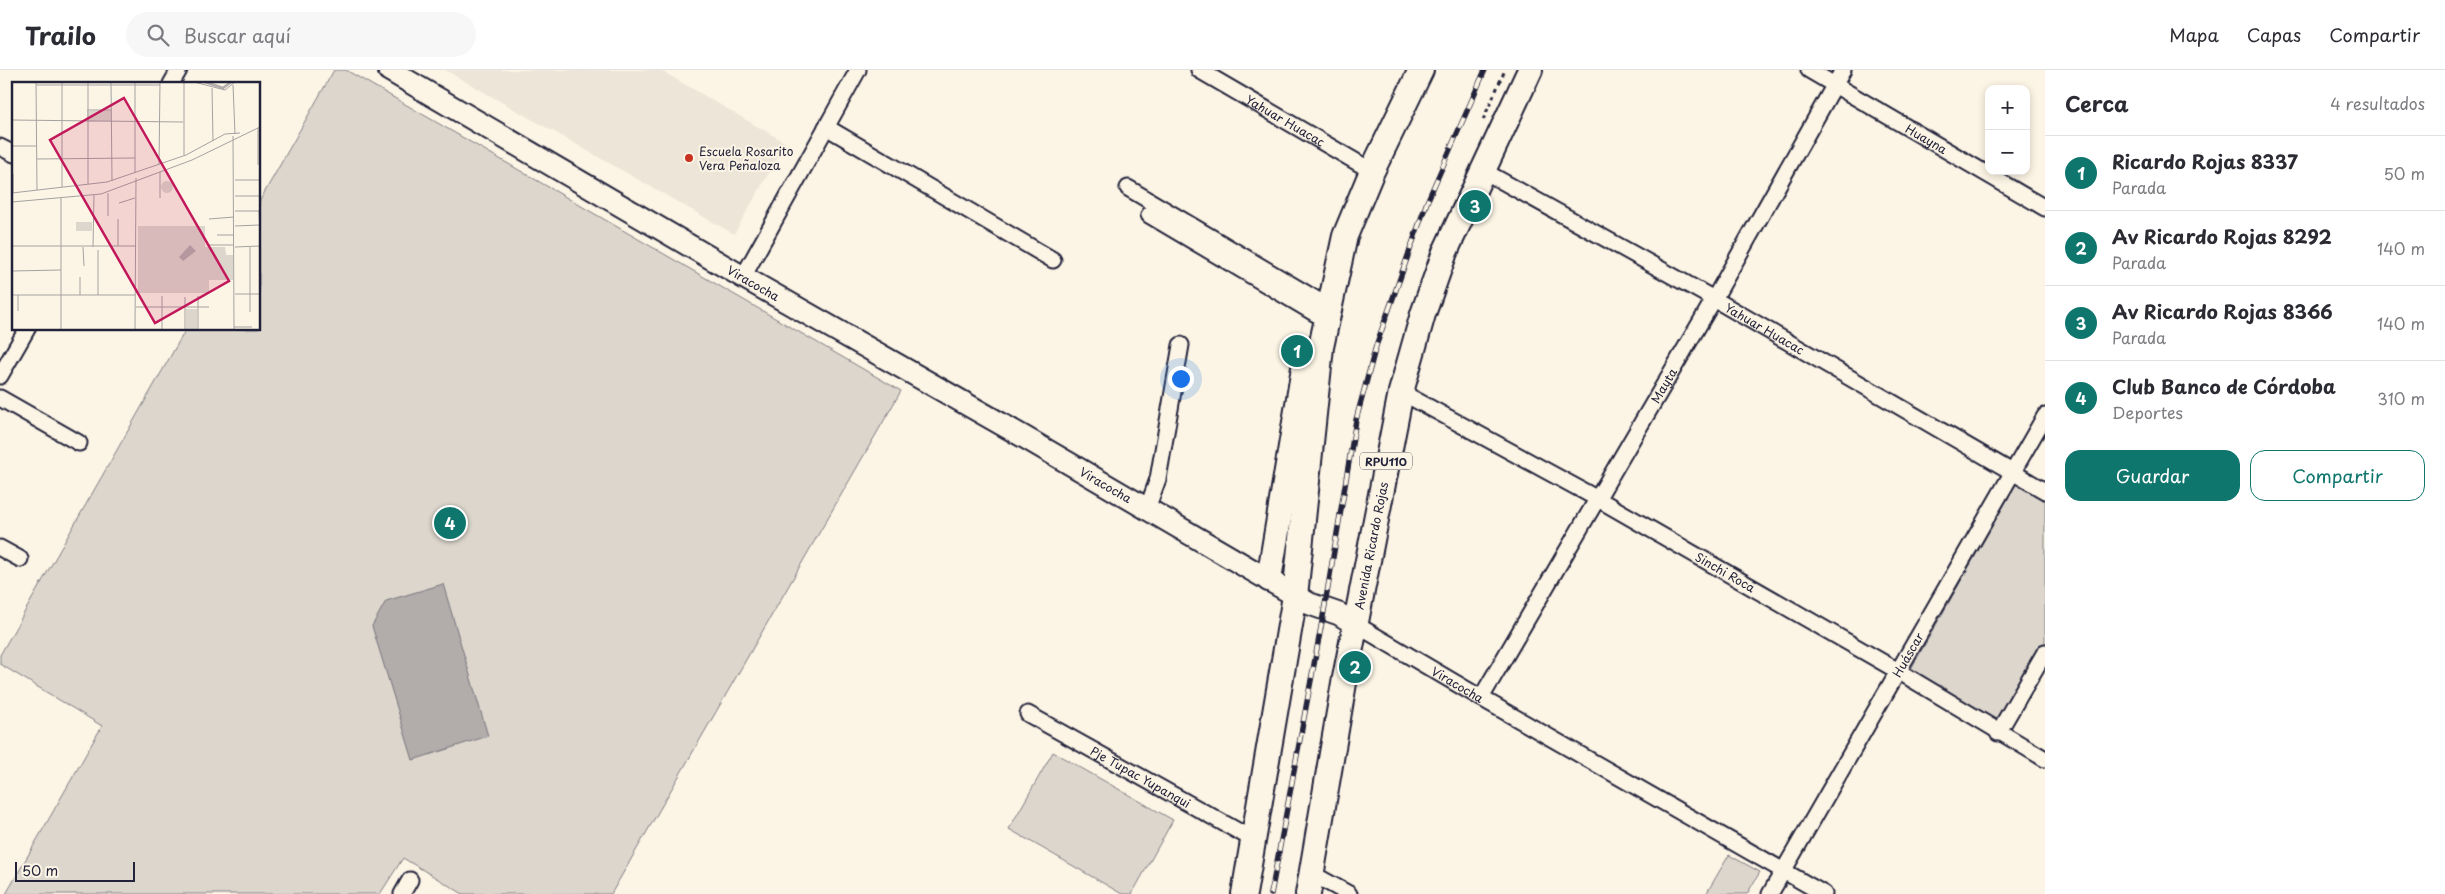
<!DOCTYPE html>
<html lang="es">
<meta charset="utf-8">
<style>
:root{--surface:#fff;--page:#f7f7f7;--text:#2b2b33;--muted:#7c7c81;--line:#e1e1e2;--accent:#0f766e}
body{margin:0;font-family:"Playpen Sans",sans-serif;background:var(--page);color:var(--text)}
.controls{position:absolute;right:15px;top:15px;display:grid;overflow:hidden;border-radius:10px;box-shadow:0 2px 8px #0003}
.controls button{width:45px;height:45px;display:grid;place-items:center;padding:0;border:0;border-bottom:1px solid var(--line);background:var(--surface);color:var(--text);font:25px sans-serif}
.scale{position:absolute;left:15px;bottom:12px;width:120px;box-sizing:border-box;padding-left:5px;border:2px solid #22223b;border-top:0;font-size:14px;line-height:18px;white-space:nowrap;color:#22223b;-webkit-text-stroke:4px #fcf5e5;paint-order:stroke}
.you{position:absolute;left:1180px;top:308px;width:18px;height:18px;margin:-12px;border:4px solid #fff;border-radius:50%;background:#1a73e8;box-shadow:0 0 0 8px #1a73e833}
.badge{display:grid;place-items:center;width:32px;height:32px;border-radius:50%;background:var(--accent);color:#fff;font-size:16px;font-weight:700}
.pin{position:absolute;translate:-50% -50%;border:2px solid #fff;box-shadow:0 1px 5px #0006}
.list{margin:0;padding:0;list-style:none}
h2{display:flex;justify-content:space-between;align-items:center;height:65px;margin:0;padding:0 20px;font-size:21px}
h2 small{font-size:16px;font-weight:400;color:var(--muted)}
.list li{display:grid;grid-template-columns:32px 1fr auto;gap:15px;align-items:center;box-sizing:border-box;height:75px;padding:0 20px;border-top:1px solid var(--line)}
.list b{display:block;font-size:19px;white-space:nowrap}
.list p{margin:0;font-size:16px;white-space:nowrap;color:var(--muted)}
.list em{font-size:16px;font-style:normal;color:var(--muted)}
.actions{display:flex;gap:10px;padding:15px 20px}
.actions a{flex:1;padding:11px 0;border:1px solid var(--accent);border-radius:15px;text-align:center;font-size:18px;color:var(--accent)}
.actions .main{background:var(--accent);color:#fff}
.icon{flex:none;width:28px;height:28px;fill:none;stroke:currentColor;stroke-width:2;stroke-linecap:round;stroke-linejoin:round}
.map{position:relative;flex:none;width:2045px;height:824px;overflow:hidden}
header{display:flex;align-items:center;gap:30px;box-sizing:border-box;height:70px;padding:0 25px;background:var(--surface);border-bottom:1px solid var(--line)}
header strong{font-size:24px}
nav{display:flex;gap:28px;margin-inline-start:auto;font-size:18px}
.search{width:350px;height:45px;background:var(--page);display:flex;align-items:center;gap:12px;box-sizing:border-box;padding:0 18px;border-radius:28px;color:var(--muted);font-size:19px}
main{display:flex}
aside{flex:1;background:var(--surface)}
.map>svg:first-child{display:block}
.built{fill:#ece5d8}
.green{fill:#dcd6cc;stroke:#7f7c84}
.water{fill:#b2adab;stroke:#78757e}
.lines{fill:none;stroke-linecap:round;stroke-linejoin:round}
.minor-casing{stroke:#22223b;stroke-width:19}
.secondary-casing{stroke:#22223b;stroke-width:25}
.primary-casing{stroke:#22223b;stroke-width:28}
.path{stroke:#22223b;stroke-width:3;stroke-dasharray:4 4;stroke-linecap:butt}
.minor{stroke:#fcf5e5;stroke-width:15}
.secondary{stroke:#fcf5e5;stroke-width:21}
.primary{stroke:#fcf5e5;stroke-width:24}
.rail-casing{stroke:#22223b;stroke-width:5.5}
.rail{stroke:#fcf5e5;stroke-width:4;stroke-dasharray:11;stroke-linecap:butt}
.poi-dot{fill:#c8321e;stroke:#fcf5e5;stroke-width:2}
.labels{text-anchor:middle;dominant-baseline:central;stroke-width:4;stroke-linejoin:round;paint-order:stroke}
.shield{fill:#fcf5e5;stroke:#63616e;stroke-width:1}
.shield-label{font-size:11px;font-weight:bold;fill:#22223b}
.street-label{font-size:12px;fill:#22223b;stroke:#fcf5e5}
.poi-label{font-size:12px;fill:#22223b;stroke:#fcf5e5;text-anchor:start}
.inset-river{fill:none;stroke:#b2adab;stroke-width:2.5}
.inset-road{fill:none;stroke:#a5a1a1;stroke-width:1}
.view{fill:#c2185b;fill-opacity:0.15;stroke:#c2185b;stroke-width:2.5}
.inset-edge{fill:none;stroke:#22223b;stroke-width:2.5}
</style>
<header>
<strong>Trailo</strong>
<div class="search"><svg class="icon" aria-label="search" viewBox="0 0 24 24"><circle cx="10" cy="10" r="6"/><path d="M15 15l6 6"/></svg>Buscar aquí</div>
<nav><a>Mapa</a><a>Capas</a><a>Compartir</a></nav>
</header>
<main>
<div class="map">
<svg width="2045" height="824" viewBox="0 0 2045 824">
<rect width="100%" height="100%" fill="#fcf5e5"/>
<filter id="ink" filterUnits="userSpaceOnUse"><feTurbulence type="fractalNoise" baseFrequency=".02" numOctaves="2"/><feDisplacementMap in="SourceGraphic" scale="10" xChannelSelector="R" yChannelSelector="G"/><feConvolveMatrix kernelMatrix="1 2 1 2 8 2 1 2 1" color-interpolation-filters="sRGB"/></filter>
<g filter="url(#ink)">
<path class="built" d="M445,0h215l126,73 -52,91z"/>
<path class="green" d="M334,0h12l555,321 -290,503h-148l-60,-36 -23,36h-374l96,-168 -102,-62v-9l186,-326h73v-127z
M2020,407l25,14v156l-43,79 -95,-50z
M1053,682l120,68 -41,74h-10l-113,-65z
M1729,785l31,17 -13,22h-41z"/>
<path class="water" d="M443,514l45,152 -75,24 -41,-134 14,-25z"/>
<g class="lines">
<defs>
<g id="minor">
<path id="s1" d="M1199,0l173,101"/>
<path id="s2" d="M1809,0l236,138"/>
<path d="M171,14l8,-14"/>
<path d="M826,57l227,133"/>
<path d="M0,77l14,7"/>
<path id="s3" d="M1482,100l232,129 331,192"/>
<path d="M1128,118l191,113"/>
<path d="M1149,145l167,99"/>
<path d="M743,207l115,-207"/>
<path d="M0,306l27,-47"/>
<path id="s4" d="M1401,322l197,107 300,172 147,88"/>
<path d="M0,328l79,45"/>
<path d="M1147,439l11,-30 23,-134"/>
<path d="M0,478l20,11"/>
<path id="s5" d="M1355,554l126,74 343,196"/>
<path id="s6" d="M1481,628l233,-399 129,-229"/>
<path id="s7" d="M1028,644l226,126"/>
<path d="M1998,663l47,-81"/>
<path d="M1311,803l38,21"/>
<path d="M402,824l8,-14"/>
<path id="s8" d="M1770,824l275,-478"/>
</g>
<g id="secondary">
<path id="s9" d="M389,0l354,207 281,160 286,167 29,10 16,10"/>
</g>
<g id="primary">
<path d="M1269,509l35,-211"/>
<path d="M1244,824l51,-298 26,-249 24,-111 27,-65 49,-101"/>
<path id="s10" d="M1308,824l36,-211 57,-291 22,-78 22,-62 85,-182"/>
</g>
</defs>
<use href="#minor" class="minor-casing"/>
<use href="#secondary" class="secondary-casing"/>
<use href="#primary" class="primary-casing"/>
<path class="path" d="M1483,50l22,-50"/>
<use href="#minor" class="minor"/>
<use href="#secondary" class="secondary"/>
<use href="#primary" class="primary"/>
<defs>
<path id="rail" d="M1271,824l53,-283 32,-191 20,-74 51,-144 58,-132"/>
</defs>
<use href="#rail" class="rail-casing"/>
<use href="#rail" class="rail"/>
</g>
</g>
<circle class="poi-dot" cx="689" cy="88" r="5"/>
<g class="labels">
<rect class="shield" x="1360" y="382.5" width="52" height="17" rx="4"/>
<g class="shield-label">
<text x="1386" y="391">RPU110</text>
</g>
<g class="street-label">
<text stroke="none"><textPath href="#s1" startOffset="100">Yahuar Huacac</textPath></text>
<text stroke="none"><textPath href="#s2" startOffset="136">Huayna</textPath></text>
<text stroke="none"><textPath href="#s9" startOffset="422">Viracocha</textPath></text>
<text stroke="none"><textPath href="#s3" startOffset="324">Yahuar Huacac</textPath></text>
<text stroke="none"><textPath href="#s6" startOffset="362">Mayta</textPath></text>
<text stroke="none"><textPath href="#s9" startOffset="828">Viracocha</textPath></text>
<text stroke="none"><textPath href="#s10" startOffset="354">Avenida Ricardo Rojas</textPath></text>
<text stroke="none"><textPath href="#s4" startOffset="371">Sinchi Roca</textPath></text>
<text stroke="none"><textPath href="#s8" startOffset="276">Huáscar</textPath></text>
<text stroke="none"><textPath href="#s5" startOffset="119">Viracocha</textPath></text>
<text stroke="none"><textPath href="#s7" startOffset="129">Pje Tupac Yupanqui</textPath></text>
</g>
<g class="poi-label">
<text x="699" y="81">Escuela Rosarito<tspan x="699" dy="14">Vera Peñaloza</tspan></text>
</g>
</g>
<g transform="translate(12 12)">
<rect width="248" height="248" fill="#fcf5e5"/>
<path d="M99,28v11l-24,1v-11zM149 105a6 6 0 1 1 12 0a6 6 0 1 1-12 0ZM64,140h16v9h-16zM126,144h67v21h20l1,8h7v25h-24v13h-71zM174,227h11v20h-11z" fill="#dcd6cc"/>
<path d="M178,163l6,6 -13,10 -4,-4z" fill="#b2adab"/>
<path class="inset-river" d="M193,0l18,6 8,-6"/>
<path class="inset-road" d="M24,0l1,108M76,0v102M99,0l1,99M123,0v91M172,0v73M182,0l31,8 10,-8M24,3h124M221,3l2,49M200,6l1,53M75,28h24M0,38l171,2M221,54l1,193M0,64h25M25,77l98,-1M147,82l1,-82M246,83v-37M148,90v26M223,98h25M50,105v-105M0,111l95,-11 79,-27 39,-21 15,-1M1,111v-19M223,114h25M49,116v131M0,120l89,-8 91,-34 68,-33M107,121l16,-5M223,129h25M247,129l1,21M96,134v-23M197,137l25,-2M223,144l24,-1M205,153h17M195,163h27M0,164h124M106,164v-27M71,165l1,19M81,165l1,-52M223,165l25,-1M238,165v65M86,168v45M0,189l49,-1M68,195v18M223,212h25M0,213h123M150,214v33M186,214v33M173,215v32M124,225h73M6,229v-16M222,245h18M123,247l1,-151"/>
<path class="view" d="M112,16l105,183 -74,42 -105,-183z"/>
<rect width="248" height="248" class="inset-edge"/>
</g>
</svg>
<div class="controls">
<button>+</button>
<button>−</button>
</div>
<div class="scale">50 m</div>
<div class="you"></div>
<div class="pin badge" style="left:1297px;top:281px">1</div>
<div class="pin badge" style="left:1355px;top:597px">2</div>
<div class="pin badge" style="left:1475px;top:136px">3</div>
<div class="pin badge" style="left:450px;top:453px">4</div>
</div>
<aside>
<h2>Cerca<small>4 resultados</small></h2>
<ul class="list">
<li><span class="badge">1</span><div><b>Ricardo Rojas 8337</b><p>Parada</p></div><em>50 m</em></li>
<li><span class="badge">2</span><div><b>Av Ricardo Rojas 8292</b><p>Parada</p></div><em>140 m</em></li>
<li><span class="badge">3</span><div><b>Av Ricardo Rojas 8366</b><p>Parada</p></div><em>140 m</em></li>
<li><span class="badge">4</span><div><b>Club Banco de Córdoba</b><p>Deportes</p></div><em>310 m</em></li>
</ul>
<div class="actions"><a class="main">Guardar</a><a>Compartir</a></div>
</aside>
</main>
